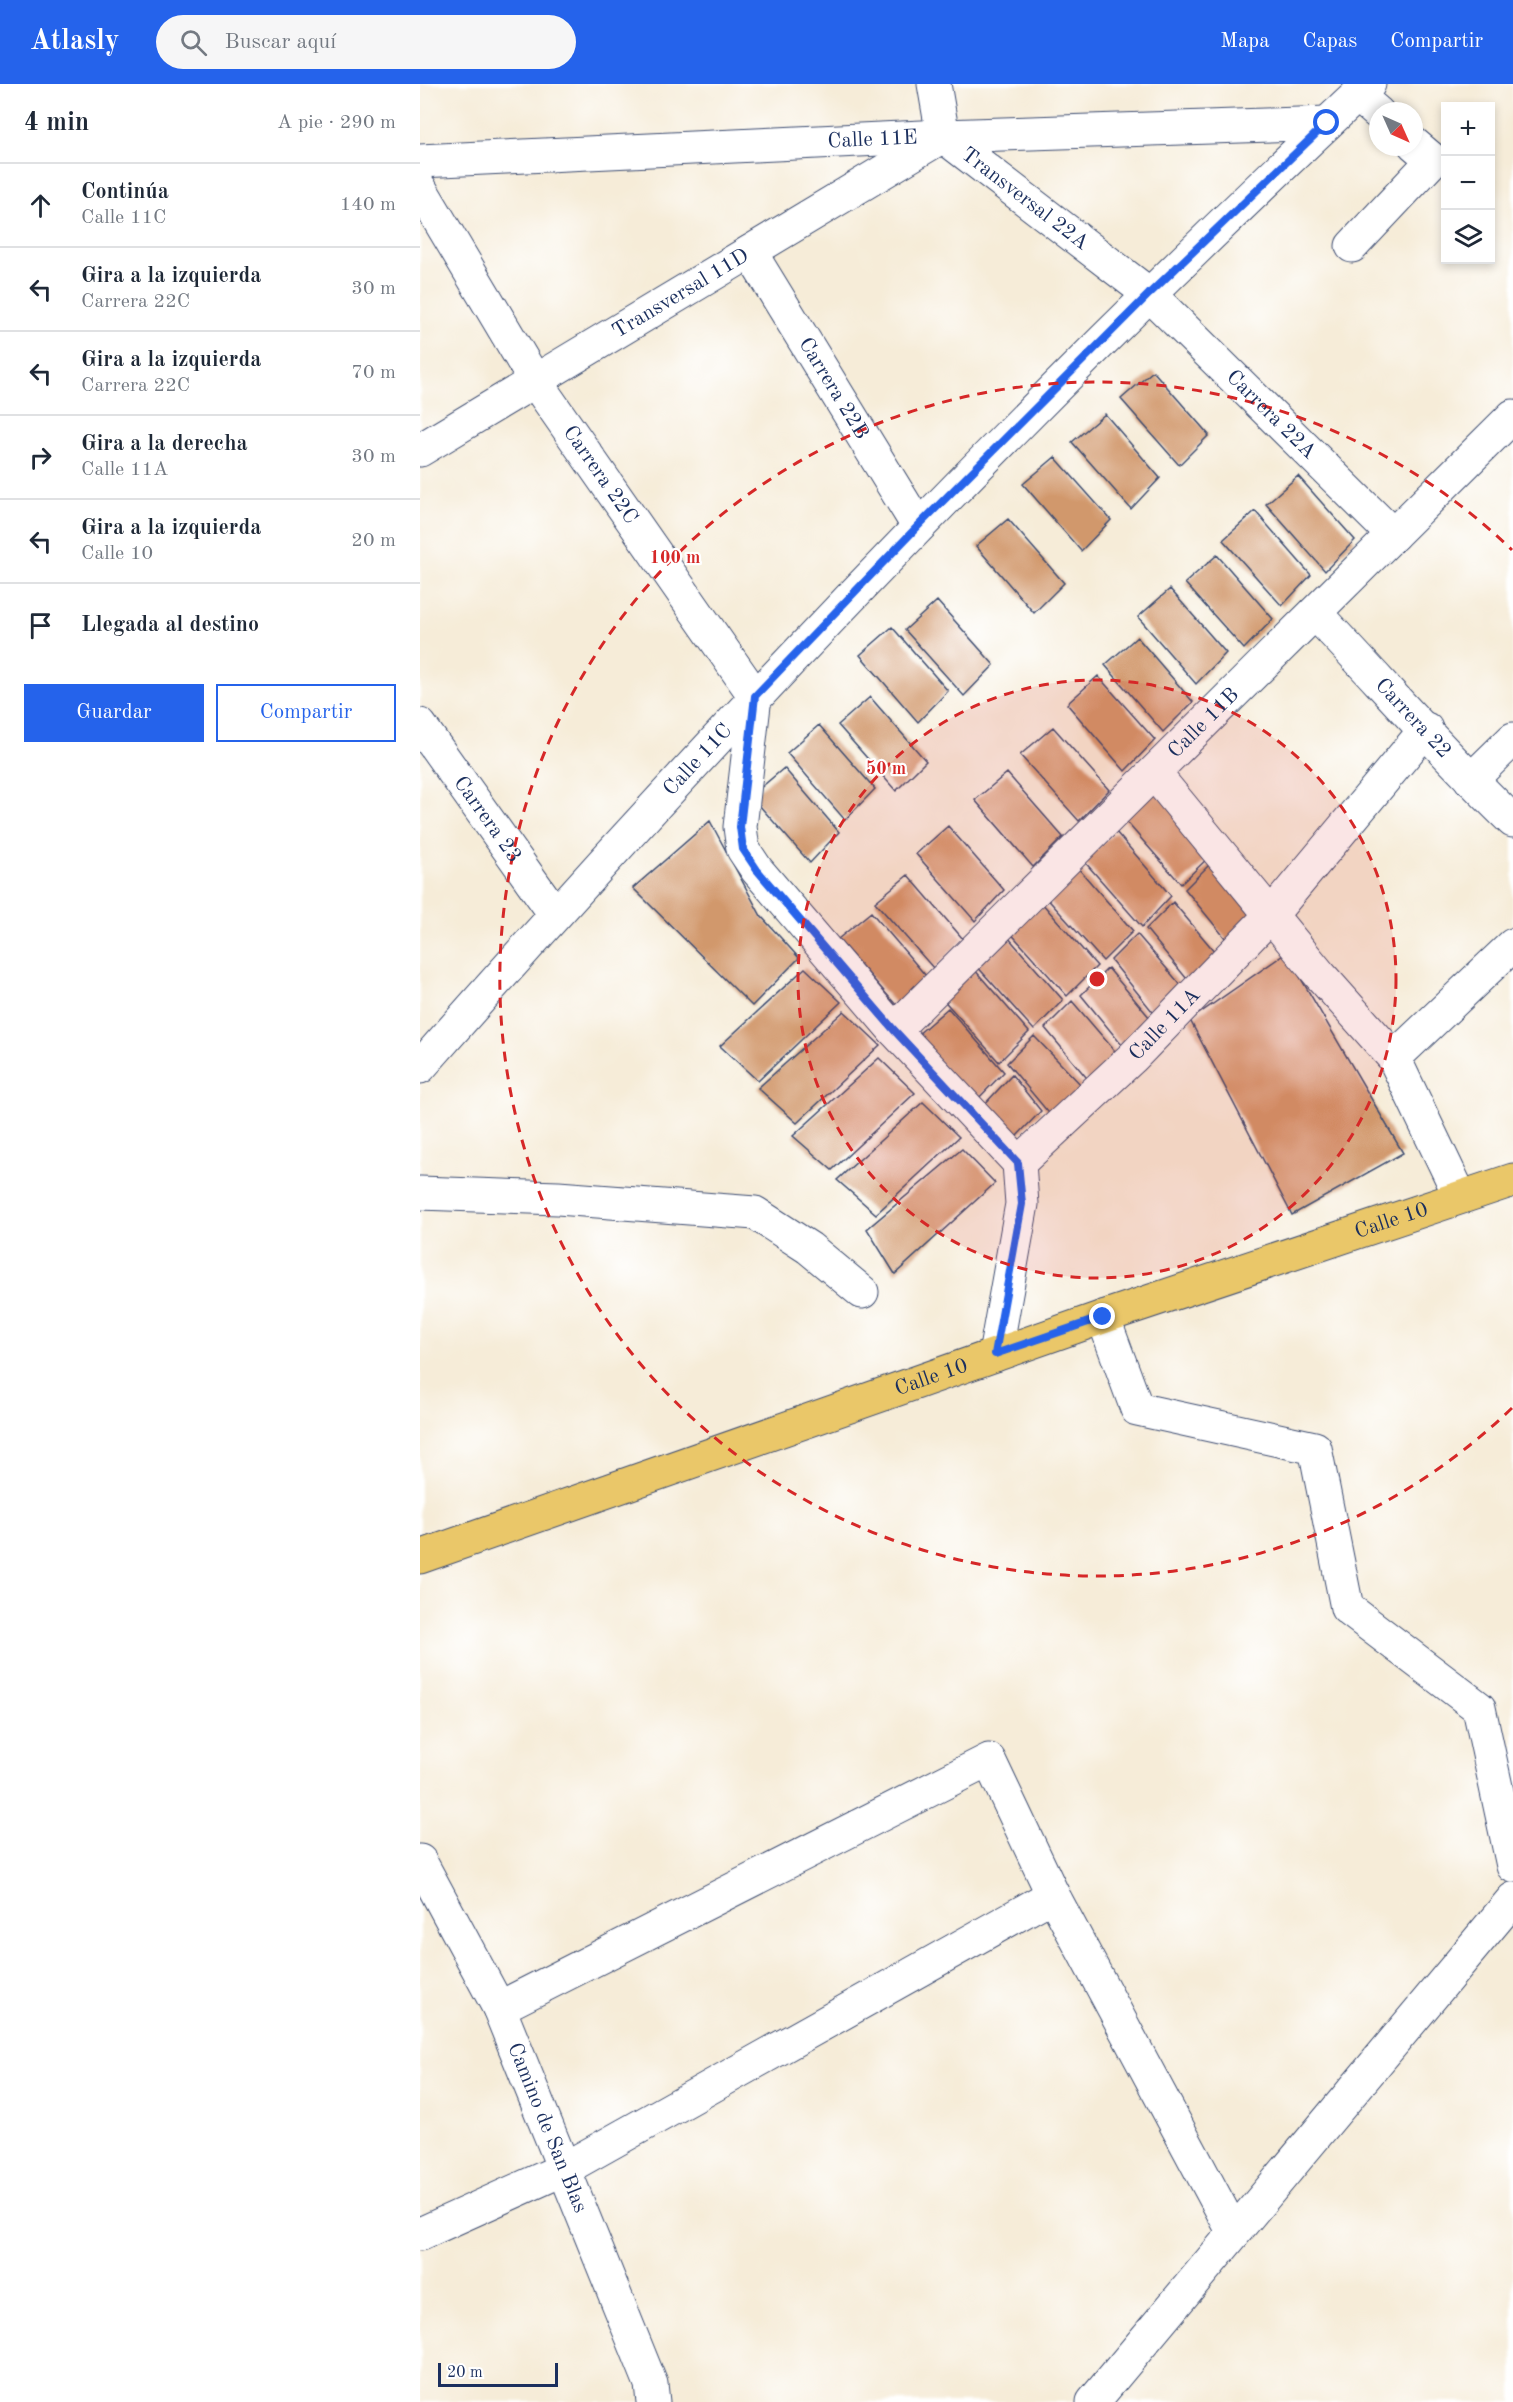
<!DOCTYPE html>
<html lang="es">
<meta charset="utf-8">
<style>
:root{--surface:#fff;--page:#f6f6f7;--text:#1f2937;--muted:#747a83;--line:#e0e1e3;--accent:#2563eb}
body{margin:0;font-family:"Old Standard TT",serif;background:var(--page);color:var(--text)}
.controls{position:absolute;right:18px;top:18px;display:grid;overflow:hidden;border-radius:0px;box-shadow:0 3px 9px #0003}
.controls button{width:54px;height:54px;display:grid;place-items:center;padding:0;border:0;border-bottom:2px solid var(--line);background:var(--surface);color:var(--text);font:30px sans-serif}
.compass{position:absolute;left:949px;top:18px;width:54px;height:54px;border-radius:50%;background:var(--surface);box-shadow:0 3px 9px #0003;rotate:135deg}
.scale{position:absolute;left:18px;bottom:15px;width:120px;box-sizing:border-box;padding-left:6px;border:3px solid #1b2f5e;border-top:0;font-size:16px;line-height:21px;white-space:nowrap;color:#1b2f5e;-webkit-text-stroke:4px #fff;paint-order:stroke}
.stop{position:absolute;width:18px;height:18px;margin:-14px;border:4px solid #2563eb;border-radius:50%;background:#fff}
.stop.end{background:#2563eb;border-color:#fff;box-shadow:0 2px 6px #0008}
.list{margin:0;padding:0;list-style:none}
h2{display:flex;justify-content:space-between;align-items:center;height:78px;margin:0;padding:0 24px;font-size:26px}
h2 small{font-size:20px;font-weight:400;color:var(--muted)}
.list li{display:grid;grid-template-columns:39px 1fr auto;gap:18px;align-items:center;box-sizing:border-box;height:84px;padding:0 24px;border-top:2px solid var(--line)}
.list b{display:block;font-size:22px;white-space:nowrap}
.list p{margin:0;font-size:20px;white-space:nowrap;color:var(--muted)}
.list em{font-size:20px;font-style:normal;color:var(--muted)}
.actions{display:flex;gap:12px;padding:18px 24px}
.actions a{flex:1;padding:14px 0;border:2px solid var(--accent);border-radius:0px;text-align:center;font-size:21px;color:var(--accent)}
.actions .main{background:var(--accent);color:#fff}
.icon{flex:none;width:33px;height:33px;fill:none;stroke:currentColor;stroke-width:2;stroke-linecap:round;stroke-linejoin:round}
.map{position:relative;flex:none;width:1093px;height:2318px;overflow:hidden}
header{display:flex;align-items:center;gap:36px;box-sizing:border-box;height:84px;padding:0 30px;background:var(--accent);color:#fff}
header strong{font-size:28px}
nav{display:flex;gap:33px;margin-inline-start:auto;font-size:21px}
.search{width:420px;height:54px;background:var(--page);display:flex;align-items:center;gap:15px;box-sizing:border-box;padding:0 21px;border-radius:33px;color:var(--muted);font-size:22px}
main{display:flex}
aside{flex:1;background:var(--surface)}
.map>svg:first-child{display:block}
.building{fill:#d1986c}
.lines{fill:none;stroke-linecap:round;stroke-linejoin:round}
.minor-casing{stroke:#3c4b70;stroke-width:35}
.major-casing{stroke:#3c4b70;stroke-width:35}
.minor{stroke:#fff;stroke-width:33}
.major{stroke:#eac769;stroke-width:33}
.route{stroke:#2563eb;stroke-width:8}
.ring{fill:none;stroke:#d62828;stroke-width:3;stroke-dasharray:10 8}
.labels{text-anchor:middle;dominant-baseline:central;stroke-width:4.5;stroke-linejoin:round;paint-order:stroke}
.street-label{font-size:21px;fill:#1b2f5e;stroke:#fff}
.centre{fill:#d62828;stroke:#fff;stroke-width:3}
.ring-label{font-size:18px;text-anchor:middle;font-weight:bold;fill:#d62828;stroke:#fff;stroke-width:4.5;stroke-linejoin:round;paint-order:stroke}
</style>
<header>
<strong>Atlasly</strong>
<div class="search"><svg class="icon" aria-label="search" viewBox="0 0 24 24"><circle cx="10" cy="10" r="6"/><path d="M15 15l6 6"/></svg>Buscar aquí</div>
<nav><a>Mapa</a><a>Capas</a><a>Compartir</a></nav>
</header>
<main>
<aside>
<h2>4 min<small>A pie · 290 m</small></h2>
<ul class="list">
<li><svg class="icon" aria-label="ahead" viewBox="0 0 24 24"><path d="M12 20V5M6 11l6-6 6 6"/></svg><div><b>Continúa</b><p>Calle 11C</p></div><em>140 m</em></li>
<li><svg class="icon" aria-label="left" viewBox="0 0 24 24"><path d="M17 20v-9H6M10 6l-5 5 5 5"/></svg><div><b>Gira a la izquierda</b><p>Carrera 22C</p></div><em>30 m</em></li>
<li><svg class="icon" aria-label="left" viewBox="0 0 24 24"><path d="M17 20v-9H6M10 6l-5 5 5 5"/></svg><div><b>Gira a la izquierda</b><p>Carrera 22C</p></div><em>70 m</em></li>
<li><svg class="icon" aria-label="right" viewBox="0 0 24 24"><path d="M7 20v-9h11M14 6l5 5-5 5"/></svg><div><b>Gira a la derecha</b><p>Calle 11A</p></div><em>30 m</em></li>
<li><svg class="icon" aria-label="left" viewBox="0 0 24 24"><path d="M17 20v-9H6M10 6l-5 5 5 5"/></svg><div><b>Gira a la izquierda</b><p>Calle 10</p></div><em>20 m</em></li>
<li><svg class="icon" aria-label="arrive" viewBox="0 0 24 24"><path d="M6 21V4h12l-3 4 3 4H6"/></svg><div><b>Llegada al destino</b></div></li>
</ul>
<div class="actions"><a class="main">Guardar</a><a>Compartir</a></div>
</aside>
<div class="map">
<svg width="1093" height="2318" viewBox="0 0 1093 2318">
<rect width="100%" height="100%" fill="#fff"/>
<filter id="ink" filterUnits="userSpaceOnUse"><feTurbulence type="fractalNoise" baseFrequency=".0167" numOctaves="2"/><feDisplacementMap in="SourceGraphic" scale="12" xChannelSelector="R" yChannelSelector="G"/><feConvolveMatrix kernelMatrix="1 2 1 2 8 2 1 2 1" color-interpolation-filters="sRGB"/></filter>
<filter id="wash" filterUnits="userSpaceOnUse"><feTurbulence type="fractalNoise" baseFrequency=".008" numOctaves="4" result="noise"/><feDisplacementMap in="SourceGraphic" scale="24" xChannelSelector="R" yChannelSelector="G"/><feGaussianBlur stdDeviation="1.35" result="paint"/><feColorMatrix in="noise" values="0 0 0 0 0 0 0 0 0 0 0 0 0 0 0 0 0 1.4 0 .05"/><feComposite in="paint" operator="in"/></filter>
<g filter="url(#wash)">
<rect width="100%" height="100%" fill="#f6ecd8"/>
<g id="blocks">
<path class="building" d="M733,287l56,64 -30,30 -58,-66z
M685,330l55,64 -29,31 -59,-67z
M635,373l56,63 -30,31 -58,-67z
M878,392l57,64 -30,31 -59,-67z
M835,427l56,64 -29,31 -59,-66z
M588,435l56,64 -30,30 -58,-67z
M797,471l56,64 -29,30 -59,-66z
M750,505l56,64 -30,31 -58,-67z
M517,517l57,64 -30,31 -59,-66z
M472,543l56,64 -30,31 -58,-67z
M717,553l56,65 -30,30 -58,-67z
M678,592l57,64 -30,31 -58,-67z
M450,613l56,64 -30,30 -58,-66z
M399,641l56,64 -30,31 -58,-67z
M633,643l56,63 -30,31 -59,-66z
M364,684l55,64 -29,31 -59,-67z
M587,689l56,64 -30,30 -58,-67z
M735,706l57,64 -31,30 -58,-66z
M290,737l51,95 38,42 -47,48 -119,-118z
M528,742l56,64 -29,31 -59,-67z
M696,748l55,64 -29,31 -59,-67z
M791,779l48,56 -29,25 -45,-55z
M657,783l56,64 -30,30 -59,-66z
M488,791l55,64 -29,30 -59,-67z
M621,818l56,64 -30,30 -59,-66z
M753,818l47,56 -29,26 -45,-55z
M451,828l55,64 -29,30 -59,-67z
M717,850l48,56 -29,26 -45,-56z
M587,852l56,64 -29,30 -59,-66z
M866,869l117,200 -111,62 -102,-195z
M385,884l36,34 -83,79 -38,-35z
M553,884l56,64 -30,30 -59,-66z
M688,884l47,56 -29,26 -45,-55z
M652,917l48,56 -29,26 -46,-55z
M528,924l56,64 -30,31 -58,-67z
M424,927l36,34 -83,78 -39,-35z
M614,952l50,52 -31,30 -46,-55z
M459,974l36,35 -83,77 -39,-34z
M592,991l29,36 -27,28 -31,-33z
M503,1018l36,35 -83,77 -39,-34z
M542,1065l33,34 -100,91 -28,-45z"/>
</g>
</g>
<g filter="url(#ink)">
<use href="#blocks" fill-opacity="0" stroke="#3c4b70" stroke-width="1.5"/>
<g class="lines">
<defs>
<g id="minor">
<path id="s1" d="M514,0l9,52 206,158 244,241"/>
<path d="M937,11l21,18"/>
<path id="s2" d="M0,77l523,-25 384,-13"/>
<path id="s3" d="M0,104l115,193 220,315 -15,131 3,22 14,21 137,160 125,133"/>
<path d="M932,162l81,-86 -19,-16"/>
<path id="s4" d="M330,168l168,274"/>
<path id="s5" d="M0,366l521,-313"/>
<path id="s6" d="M895,529c66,69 129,142 198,208"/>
<path id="s7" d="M0,641l135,189"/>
<path d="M734,689l166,202 74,83 119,-113"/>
<path d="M1051,696l42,-41"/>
<path id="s8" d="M474,946l619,-614"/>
<path d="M974,974l66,138"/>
<path id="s9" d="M0,983c301,-342 616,-671 949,-983"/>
<path id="s10" d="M599,1079l113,-105 139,-143 155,-186"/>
<path d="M0,1109l138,5 197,15 54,35 53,44"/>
<path d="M683,1233l34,92 178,39 32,160 132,100 34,158"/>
<path d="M575,1271l27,-151 -3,-41"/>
<path id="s11" d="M0,1777l79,147 152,376 2,18"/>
<path d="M79,1924l490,-248 64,135"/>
<path d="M0,2150l144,-65 489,-274 181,338"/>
<path d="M673,2318l420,-503"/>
</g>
<g id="major">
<path id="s12" d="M0,1473l683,-240 410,-137"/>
</g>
</defs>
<use href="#minor" class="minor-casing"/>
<use href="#major" class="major-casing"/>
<use href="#minor" class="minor"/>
<use href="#major" class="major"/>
</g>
</g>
<g class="lines" filter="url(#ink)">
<path class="route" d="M683,1233l-108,37 27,-150 -4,-41 -124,-133 -137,-160 -14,-21 -3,-22 15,-131 163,-170 231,-232 178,-171"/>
</g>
<circle cx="677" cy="895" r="299" fill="#d62828" fill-opacity=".12"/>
<g class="ring">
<circle cx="677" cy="895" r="299"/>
<path d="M1092 1324A597 597 0 1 1 1092 466"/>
</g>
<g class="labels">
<g class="street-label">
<text stroke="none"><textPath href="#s2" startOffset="453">Calle 11E</textPath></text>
<text stroke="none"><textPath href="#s1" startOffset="156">Transversal 22A</textPath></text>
<text stroke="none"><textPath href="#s5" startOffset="304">Transversal 11D</textPath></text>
<text stroke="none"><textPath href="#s4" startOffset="160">Carrera 22B</textPath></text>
<text stroke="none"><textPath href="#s1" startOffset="484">Carrera 22A</textPath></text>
<text stroke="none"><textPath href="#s3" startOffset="339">Carrera 22C</textPath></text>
<text stroke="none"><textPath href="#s6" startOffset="144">Carrera 22</textPath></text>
<text stroke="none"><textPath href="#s8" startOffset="436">Calle 11B</textPath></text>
<text stroke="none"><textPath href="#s9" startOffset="414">Calle 11C</textPath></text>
<text stroke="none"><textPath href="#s7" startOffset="116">Carrera 23</textPath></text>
<text stroke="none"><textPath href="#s10" startOffset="201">Calle 11A</textPath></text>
<text stroke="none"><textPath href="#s12" startOffset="1028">Calle 10</textPath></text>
<text stroke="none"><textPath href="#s12" startOffset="542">Calle 10</textPath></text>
<text stroke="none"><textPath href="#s11" startOffset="296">Camino de San Blas</textPath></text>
</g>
</g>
<circle cx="677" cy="895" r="9" class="centre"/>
<g class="ring-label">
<text x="255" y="479">100 m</text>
<text x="466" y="690">50 m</text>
</g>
</svg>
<div class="controls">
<button>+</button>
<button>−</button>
<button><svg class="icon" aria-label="layers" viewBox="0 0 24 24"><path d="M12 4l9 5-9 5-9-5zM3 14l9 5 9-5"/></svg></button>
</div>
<svg class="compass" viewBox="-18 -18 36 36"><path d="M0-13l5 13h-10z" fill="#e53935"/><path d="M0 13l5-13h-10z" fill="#747a83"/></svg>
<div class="scale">20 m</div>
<div class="stop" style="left:907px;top:39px"></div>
<div class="stop end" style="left:683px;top:1233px"></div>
</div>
</main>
